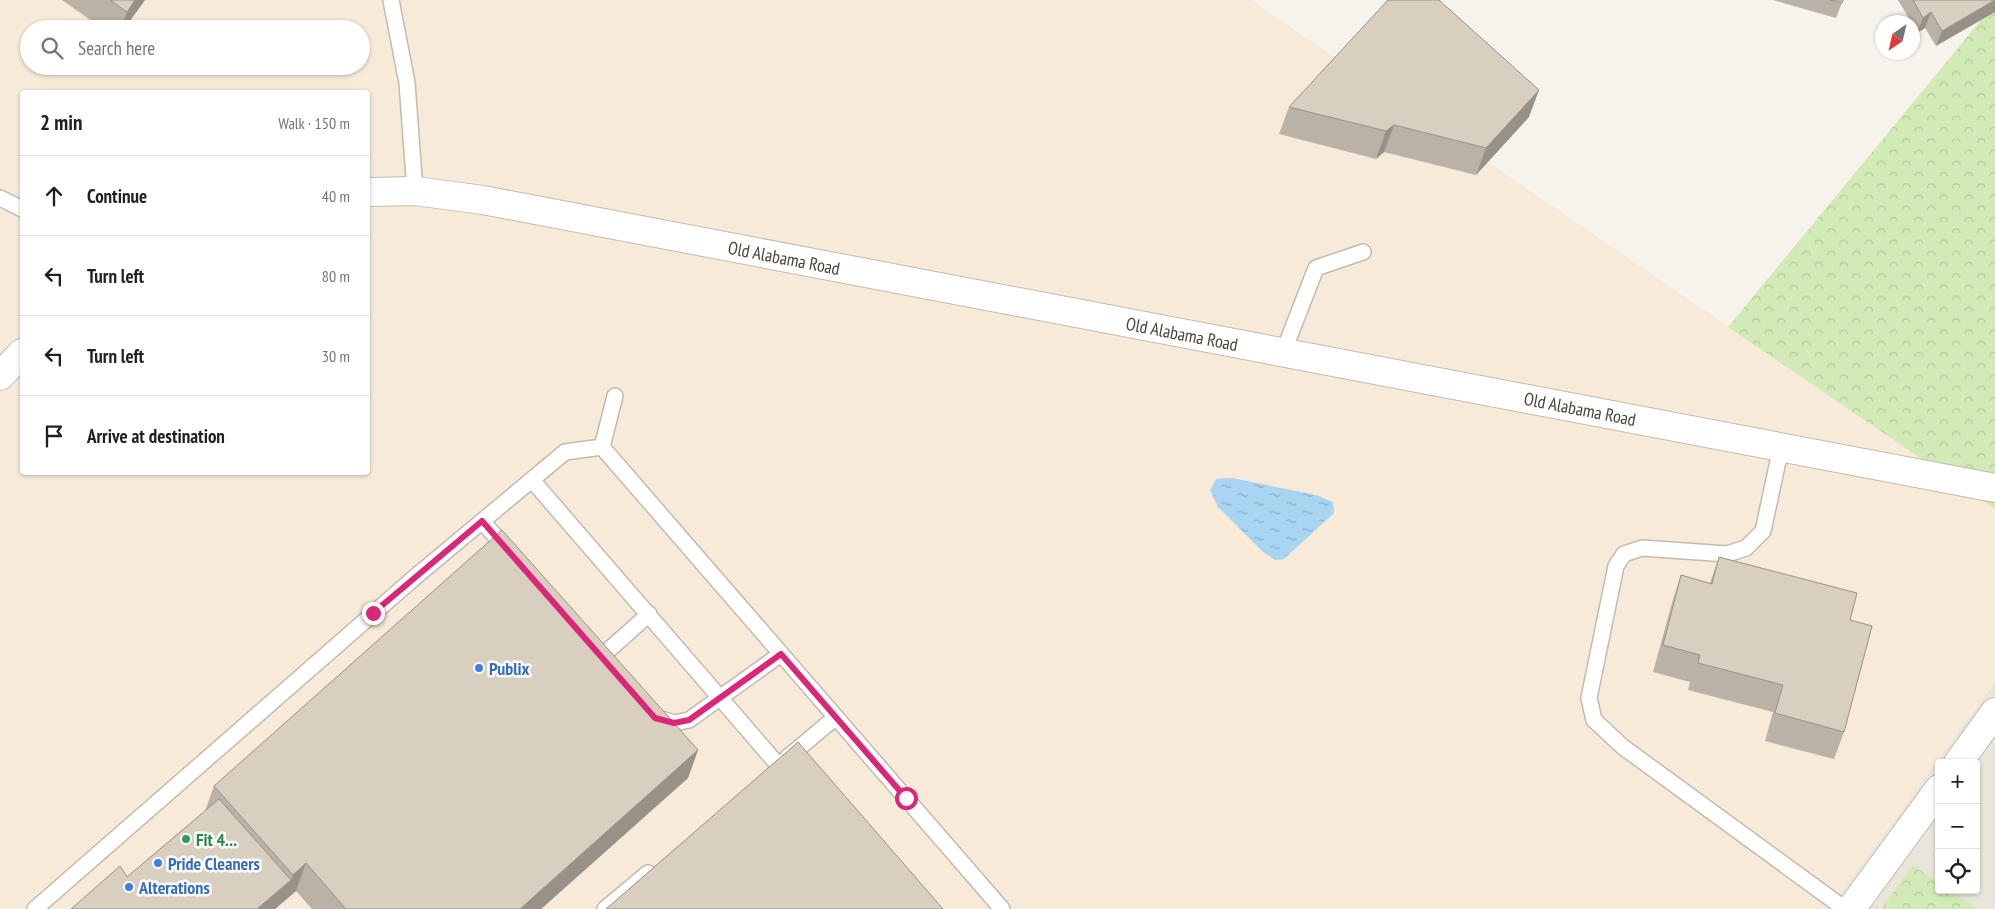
<!DOCTYPE html>
<meta charset="utf-8">
<style>
:root{--surface:#fff;--page:#f2f2f2;--text:#202124;--muted:#757577;--line:#e0e0e0}
body{margin:0;font-family:"PT Sans Narrow",sans-serif;background:var(--page);color:var(--text)}
.controls{position:absolute;right:15px;bottom:15px;display:grid;overflow:hidden;border-radius:5px;box-shadow:0 1px 4px #0004}
.controls button{width:45px;height:45px;display:grid;place-items:center;padding:0;border:0;border-bottom:1px solid var(--line);background:var(--surface);color:var(--text);font:25px sans-serif}
.compass{position:absolute;left:1875px;top:15px;width:45px;height:45px;border-radius:50%;background:var(--surface);box-shadow:0 1px 4px #0004;rotate:214deg}
.stop{position:absolute;width:15px;height:15px;margin:-11px;border:4px solid #db2777;border-radius:50%;background:#fff}
.stop.end{background:#db2777;border-color:#fff;box-shadow:0 1px 5px #0008}
.list{margin:0;padding:0;list-style:none}
h2{display:flex;justify-content:space-between;align-items:center;height:65px;margin:0;padding:0 20px;font-size:21px}
h2 small{font-size:16px;font-weight:400;color:var(--muted)}
.list li{display:grid;grid-template-columns:32px 1fr auto;gap:15px;align-items:center;box-sizing:border-box;height:80px;padding:0 20px;border-top:1px solid var(--line)}
.list b{display:block;font-size:19px;white-space:nowrap}
.list em{font-size:16px;font-style:normal;color:var(--muted)}
.icon{flex:none;width:28px;height:28px;fill:none;stroke:currentColor;stroke-width:2;stroke-linecap:round;stroke-linejoin:round}
.map{position:relative;flex:none;width:1995px;height:909px;overflow:hidden}
.search{position:absolute;background:var(--surface);box-shadow:0 1px 4px #0004;left:20px;top:20px;width:350px;height:55px;display:flex;align-items:center;gap:12px;box-sizing:border-box;padding:0 18px;border-radius:28px;color:var(--muted);font-size:19px}
.panel{position:absolute;background:var(--surface);box-shadow:0 1px 4px #0004;left:20px;top:90px;width:350px;height:385px;border-radius:5px}
.map>svg:first-child{display:block}
.residential{fill:#eae5da;fill-rule:evenodd}
.commercial{fill:#f7ead8;fill-rule:evenodd}
.forest{fill:url(#forest-crowns)}
.water{fill:url(#water-ripples)}
.lines{fill:none;stroke-linecap:round;stroke-linejoin:round}
.service-casing{stroke:#c2bbae;stroke-width:18}
.minor-casing{stroke:#c2bbae;stroke-width:30}
.tertiary-casing{stroke:#c2bbae;stroke-width:30}
.service{stroke:#fff;stroke-width:15}
.minor{stroke:#fff;stroke-width:28}
.tertiary{stroke:#fff;stroke-width:28}
.wall{fill:#bab2a6}
.shaded-wall{fill:#979187}
.building{fill:#d8cfc1;stroke:#979187}
.route{stroke:#db2777;stroke-width:6}
.shop-dot{fill:#3f7fe0;stroke:#fff;stroke-width:2}
.leisure-dot{fill:#2e9e5b;stroke:#fff;stroke-width:2}
.labels{text-anchor:middle;dominant-baseline:central;stroke-width:5;stroke-linejoin:round;paint-order:stroke}
.street-label{font-size:18px;fill:#4b4439;stroke:#fff}
.shop-label{font-size:18px;font-weight:bold;fill:#366cbe;stroke:#fff;text-anchor:start}
.leisure-label{font-size:18px;font-weight:bold;fill:#27864d;stroke:#fff;text-anchor:start}
</style>
<div class="map">
<svg width="1995" height="909" viewBox="0 0 1995 909">
<defs>
<pattern id="forest-crowns" width="20" height="18" patternUnits="userSpaceOnUse" patternTransform="scale(1.25)"><rect width="20" height="18" fill="#d2eab5"/><path d="M2 6a3 3 0 1 1 6 0M12 15a3 3 0 1 1 6 0" fill="none" stroke="#b6ca9c"/></pattern>
<pattern id="water-ripples" width="26" height="14" patternUnits="userSpaceOnUse" patternTransform="scale(1.25)"><rect width="26" height="14" fill="#a9d4f2"/><path d="M2 4q2-2 4 0t4 0M15 11q2-2 4 0t4 0" fill="none" stroke="#8caec5"/></pattern>
</defs>
<rect width="100%" height="100%" fill="#f6f3ec"/>
<path class="residential" d="M1995,682v227h-166zM1939,763h37v127h-37z"/>
<path class="commercial" d="M0,0h1251l744,509v173l-166,227h-1829zM29,29h332v37h-332zM22,92h346v380h-346z"/>
<path class="forest" d="M1995,3v506l-267,-182z
M1913,865l26,18v7h11l28,19h-97z"/>
<path class="water" d="M1232,478l84,17 17,7 1,11 -50,46 -9,1 -13,-9 -44,-44 -8,-17 6,-11z"/>
<g class="lines">
<defs>
<path id="service" d="M391,0l16,83 8,108
M0,198l22,11
M1283,353l33,-85 47,-16
M602,447l400,462
M602,447l13,-51
M1781,447l-18,84 -17,17 -19,6 -85,-6 -18,6 -8,12 -27,132 5,22 29,27 222,162
M532,480l246,285
M482,521l27,31
M601,657l48,-43
M655,717l19,6 15,-3 92,-66
M787,758l49,-41
M35,909l379,-331 151,-126 37,-5
M605,909l43,-36"/>
<path id="minor" d="M1958,763l37,-51
M1851,909l88,-120"/>
<path id="tertiary" d="M368,192l47,-1 68,9 1512,288
M0,376l22,-23"/>
</defs>
<use href="#service" class="service-casing"/>
<use href="#minor" class="minor-casing"/>
<use href="#tertiary" class="tertiary-casing"/>
<use href="#service" class="service"/>
<use href="#minor" class="minor"/>
<use href="#tertiary" class="tertiary"/>
</g>
<path class="wall" d="M62,0h83l-21,29h-21z
M1773,0h70l-7,18z
M1898,0h97l-59,46 -11,-18 -8,5 -5,-9v-2h-1z
M1289,107l240,10 -53,58 -92,-23 -8,7 -97,-25z
M1719,557l131,63 -6,112 -10,27 -69,-18 8,-29 -85,-22 2,-8 -37,-10 19,-69 9,-28 29,8z
M698,750l-10,28 -147,131h-229l-16,-18 -21,18h-204l56,-32 78,-66 9,-25z"/>
<path class="shaded-wall" d="M135,0h10l-21,29h-3l6,-17z
M1995,0v12l-59,34 6,-15z
M1931,12l-6,16 -8,5 6,-15z
M1539,90l-10,27 -53,58 10,-27z
M1394,125l-10,27 -8,7 10,-28z
M698,750l-10,28 -147,131h-21z
M306,863l-10,28 -13,11 10,-27z
M291,880l-8,22 -8,7h-18z"/>
<path class="building" d="M110,0h25l-8,12z
M1388,0h51l100,90 -53,58 -92,-23 -8,6 -97,-24z
M1830,0h13l-1,3z
M1913,0h82l-53,31 -11,-19 -8,6z
M502,530l196,220 -178,159h-174l-40,-46 -13,12 -79,-89z
M1719,557l138,36 -7,27 22,6 -28,106 -69,-19 8,-28 -85,-22 2,-8 -37,-10 18,-70 31,9z
M798,742l145,167h-337z
M219,799l72,81 -34,29h-186l49,-43 7,11z"/>
<g class="lines">
<path class="route" d="M373,613l109,-92 173,197 19,5 15,-3 92,-66 125,144"/>
</g>
<g class="shop-dot">
<circle cx="479" cy="668" r="5"/>
<circle cx="158" cy="863" r="5"/>
<circle cx="129" cy="887" r="5"/>
</g>
<circle class="leisure-dot" cx="186" cy="839" r="5"/>
<g class="labels">
<g class="street-label">
<text transform="translate(784 258) rotate(11)">Old Alabama Road</text>
<text transform="translate(1182 334) rotate(11)">Old Alabama Road</text>
<text transform="translate(1580 409) rotate(11)">Old Alabama Road</text>
</g>
<g class="shop-label">
<text x="489" y="668">Publix</text>
<text x="168" y="863">Pride Cleaners</text>
<text x="139" y="887">Alterations</text>
</g>
<g class="leisure-label">
<text x="196" y="839">Fit 4...</text>
</g>
</g>
</svg>
<div class="controls">
<button>+</button>
<button>−</button>
<button><svg class="icon" aria-label="locate" viewBox="0 0 24 24"><circle cx="12" cy="12" r="6"/><path d="M12 2v4M12 18v4M2 12h4M18 12h4"/></svg></button>
</div>
<svg class="compass" viewBox="-18 -18 36 36"><path d="M0-13l5 13h-10z" fill="#e53935"/><path d="M0 13l5-13h-10z" fill="#757577"/></svg>
<div class="stop" style="left:906px;top:798px"></div>
<div class="stop end" style="left:373px;top:613px"></div>
<div class="search"><svg class="icon" aria-label="search" viewBox="0 0 24 24"><circle cx="10" cy="10" r="6"/><path d="M15 15l6 6"/></svg>Search here</div>
<section class="panel">
<h2>2 min<small>Walk · 150 m</small></h2>
<ul class="list">
<li><svg class="icon" aria-label="ahead" viewBox="0 0 24 24"><path d="M12 20V5M6 11l6-6 6 6"/></svg><div><b>Continue</b></div><em>40 m</em></li>
<li><svg class="icon" aria-label="left" viewBox="0 0 24 24"><path d="M17 20v-9H6M10 6l-5 5 5 5"/></svg><div><b>Turn left</b></div><em>80 m</em></li>
<li><svg class="icon" aria-label="left" viewBox="0 0 24 24"><path d="M17 20v-9H6M10 6l-5 5 5 5"/></svg><div><b>Turn left</b></div><em>30 m</em></li>
<li><svg class="icon" aria-label="arrive" viewBox="0 0 24 24"><path d="M6 21V4h12l-3 4 3 4H6"/></svg><div><b>Arrive at destination</b></div></li>
</ul>
</section>
</div>
